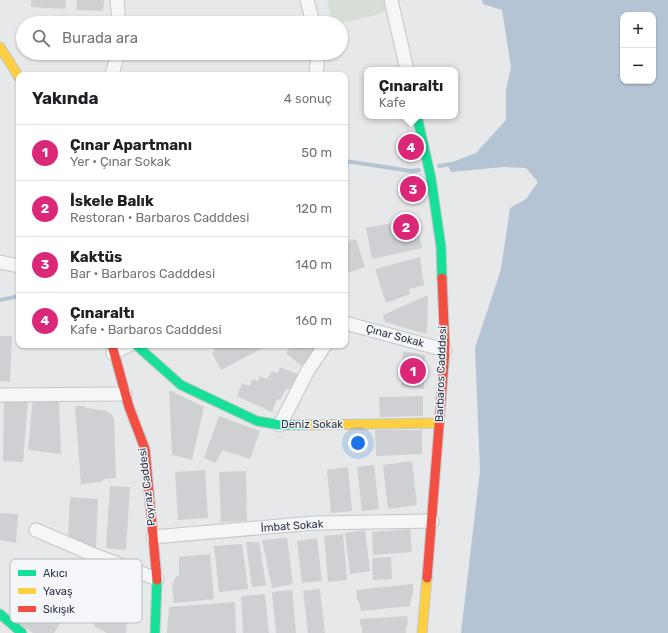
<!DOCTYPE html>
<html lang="tr">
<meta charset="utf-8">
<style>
:root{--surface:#fff;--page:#f2f2f2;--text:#202124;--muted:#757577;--line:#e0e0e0;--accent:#db2777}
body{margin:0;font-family:Rubik,sans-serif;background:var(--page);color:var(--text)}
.controls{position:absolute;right:12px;top:12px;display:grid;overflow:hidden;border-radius:8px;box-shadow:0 1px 3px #0004}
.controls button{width:36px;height:36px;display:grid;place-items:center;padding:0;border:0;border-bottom:1px solid var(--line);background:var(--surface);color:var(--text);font:20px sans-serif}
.you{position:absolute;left:358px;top:443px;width:14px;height:14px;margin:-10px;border:3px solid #fff;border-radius:50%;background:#1a73e8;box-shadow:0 0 0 6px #1a73e833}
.badge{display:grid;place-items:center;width:26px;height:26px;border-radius:50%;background:var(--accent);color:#fff;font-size:13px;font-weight:700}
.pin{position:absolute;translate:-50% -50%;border:2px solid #fff;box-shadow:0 1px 4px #0006}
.popup{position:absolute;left:364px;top:67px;width:94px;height:52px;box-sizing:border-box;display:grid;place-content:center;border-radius:8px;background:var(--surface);filter:drop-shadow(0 1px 3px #0005);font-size:13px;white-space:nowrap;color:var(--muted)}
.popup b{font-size:15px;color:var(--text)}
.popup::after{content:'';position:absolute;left:50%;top:100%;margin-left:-8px;border:8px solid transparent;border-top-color:var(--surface)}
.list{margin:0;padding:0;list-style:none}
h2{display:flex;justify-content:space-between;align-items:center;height:52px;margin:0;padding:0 16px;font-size:17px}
h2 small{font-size:13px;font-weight:400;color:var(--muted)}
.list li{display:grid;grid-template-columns:26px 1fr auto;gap:12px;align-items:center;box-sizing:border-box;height:56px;padding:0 16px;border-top:1px solid var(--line)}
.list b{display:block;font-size:15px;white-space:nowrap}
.list p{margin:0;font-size:13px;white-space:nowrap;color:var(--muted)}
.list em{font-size:13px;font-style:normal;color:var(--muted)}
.icon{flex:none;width:22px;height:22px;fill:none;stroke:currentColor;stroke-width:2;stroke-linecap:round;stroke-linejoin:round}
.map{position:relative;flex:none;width:668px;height:633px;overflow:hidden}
.search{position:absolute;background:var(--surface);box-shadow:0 1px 3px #0004;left:16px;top:16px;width:332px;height:44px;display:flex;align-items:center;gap:10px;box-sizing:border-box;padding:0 14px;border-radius:22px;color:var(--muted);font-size:15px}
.panel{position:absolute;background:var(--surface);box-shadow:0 1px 3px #0004;left:16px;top:72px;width:332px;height:276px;border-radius:8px}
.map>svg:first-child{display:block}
.green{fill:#d6ded6}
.water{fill:#b4c4d5;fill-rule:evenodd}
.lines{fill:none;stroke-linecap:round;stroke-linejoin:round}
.stream{stroke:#b4c4d5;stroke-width:4}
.building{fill:#ced0d3}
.street-casing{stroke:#c4c6c8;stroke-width:15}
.fast-casing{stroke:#c4c6c8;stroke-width:11}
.slow-casing{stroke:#c4c6c8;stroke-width:11}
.jam-casing{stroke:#c4c6c8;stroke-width:11}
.street{stroke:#f5f6f7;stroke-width:13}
.fast{stroke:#16e098;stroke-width:9}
.slow{stroke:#ffcf43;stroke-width:9}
.jam{stroke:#f24e42;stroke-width:9}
.labels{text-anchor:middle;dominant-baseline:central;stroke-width:3;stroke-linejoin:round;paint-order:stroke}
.street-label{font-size:11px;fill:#2b3445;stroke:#f4f6f9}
.key{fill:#f4f6f9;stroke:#b8bcc3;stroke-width:1}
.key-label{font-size:11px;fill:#2b3445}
</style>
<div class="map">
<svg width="668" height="633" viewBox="0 0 668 633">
<rect width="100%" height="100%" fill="#e6e8ea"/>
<path class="green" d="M327,0h73l-20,14 -39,9h-9z"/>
<path class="water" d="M482,0h186v633h-207l19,-162 -5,-123 26,-79 9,-61 16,-9 12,-17 -12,-14 -23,-1 -52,5 -4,-8 29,-11 30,-33v-30l5,-23 -9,-57 -19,-6zM623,15h30v66h-30z"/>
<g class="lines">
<path class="stream" d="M345,161l66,10 8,-1
M439,166l12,-2
M0,300l19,-4"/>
</g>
<path class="building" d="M31,0h35l-1,9 -34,-2z
M77,0h27l-1,11 -27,-1z
M416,218l6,30 -50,11 -6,-31z
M356,239l9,28 -20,7v-32z
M420,257l4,28 -15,4 1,5 -24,9 -11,-34z
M428,295l-1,39 -42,-12 -2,-7z
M0,336h12l-2,46 -10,-1z
M214,345h54l-47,25 -9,-17 3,-2 -3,-5z
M292,345h28l-19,21 -15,-13z
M403,351l22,4 -1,34 -23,-2z
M280,367l18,7 -8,15h-4l-6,11 -3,-1 -5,13 -35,-16 5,-13 7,3 4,-7 5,2 2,-5 7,3 5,-8 6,2z
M169,390l35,17 -12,53 -20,-5z
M423,396v20l-43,1 -1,-20z
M33,398l26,3 2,53 -33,-4z
M4,400h24l-5,62 -20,-1z
M75,406h9l3,2 19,3 5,3 3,5 2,59 -13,1 -1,3 -21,2z
M219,416l41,15 -10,28 -28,-9 -6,13 -12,-5z
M375,430h47v24l-46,2z
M412,461l5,44 -29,4 -5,-44z
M374,465l5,44 -17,2 -5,-44z
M348,467l4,44 -21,2 -4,-43z
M205,470l3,48 -30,2 -3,-48z
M246,471l1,50 -26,1 -2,-50z
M110,486l20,1 -4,63 -20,-2z
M70,497l28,2 -2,51 -28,-11z
M0,513l18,1 -2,29 -16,-3z
M410,529l2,23 -39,3 -1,-23z
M365,530l5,41 -20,3 -5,-41z
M343,534l4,46 -19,2 -4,-46z
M287,538l6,46 -21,4 -10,-48z
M317,538l5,43 -20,2 -5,-42z
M246,542h13l7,43 -14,2z
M242,544l6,45 -29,3 -5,-46z
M210,554l4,45 -40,4 -2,-18 3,-7 4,-3v-18z
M391,557l1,22 -19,1 -1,-22z
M100,572l33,4 -7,57h-19l-13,-7z
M413,584v10l-2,4 -1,8 -49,5 -2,-9 -2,-2 -1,-10z
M320,589l5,44h-17l-5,-42z
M292,590l4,43h-20l-4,-41z
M265,594l4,39h-26l-2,-37z
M32,597l16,11 9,-11 14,9 -17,27h-21l-18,-12z
M235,602l1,31h-69l2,-26z
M407,616l1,7 -2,6v4h-44v-6l-2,-2v-6z"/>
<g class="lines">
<defs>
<path id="street" d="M117,0l2,23
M307,0l6,23
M391,0l16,70
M112,75l6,-22
M316,75l2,-22
M0,262l19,4
M345,323l100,27
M113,353l16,-8
M0,395l125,-1
M280,425l27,-53 18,-27
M36,530l56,24 65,25
M153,537l162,-14 117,-2"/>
<path id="fast" d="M417,116l14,62 10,69 1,31
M136,345l45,40 76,36 23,4h27
M0,614l22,19
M155,633l2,-53"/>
<path id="slow" d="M0,47l19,30
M307,425l132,-2
M422,633l5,-55"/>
<path id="jam" d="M112,345l17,62 16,42 12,131
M427,578l18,-228 -3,-72"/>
</defs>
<use href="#street" class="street-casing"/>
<use href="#fast" class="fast-casing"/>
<use href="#slow" class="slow-casing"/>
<use href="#jam" class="jam-casing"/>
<use href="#street" class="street"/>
<use href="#fast" class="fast"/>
<use href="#slow" class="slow"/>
<use href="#jam" class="jam"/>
</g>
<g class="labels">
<g class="street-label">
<text transform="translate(395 336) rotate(15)">Çınar Sokak</text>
<text transform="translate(441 374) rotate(-88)">Barbaros Cadddesi</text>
<text x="312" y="424">Deniz Sokak</text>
<text transform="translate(147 487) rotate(-97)">Poyraz Caddesi</text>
<text transform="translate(292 526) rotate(-4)">İmbat Sokak</text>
</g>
</g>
<rect x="10" y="559" width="132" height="64" rx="6" class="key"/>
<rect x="18" y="570" width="18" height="6" fill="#16e098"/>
<rect x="18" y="588" width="18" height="6" fill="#ffcf43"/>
<rect x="18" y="606" width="18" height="6" fill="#f24e42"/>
<g class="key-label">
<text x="43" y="577">Akıcı</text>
<text x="43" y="595">Yavaş</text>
<text x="43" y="613">Sıkışık</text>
</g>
</svg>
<div class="controls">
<button>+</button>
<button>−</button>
</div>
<div class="you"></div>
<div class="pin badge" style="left:413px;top:371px">1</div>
<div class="pin badge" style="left:406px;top:227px">2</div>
<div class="pin badge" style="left:413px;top:189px">3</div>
<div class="pin badge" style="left:411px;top:147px">4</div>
<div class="popup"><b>Çınaraltı</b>Kafe</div>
<div class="search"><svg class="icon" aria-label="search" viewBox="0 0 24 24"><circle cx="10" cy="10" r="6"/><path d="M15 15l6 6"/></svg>Burada ara</div>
<section class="panel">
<h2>Yakında<small>4 sonuç</small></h2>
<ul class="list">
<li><span class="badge">1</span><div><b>Çınar Apartmanı</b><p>Yer · Çınar Sokak</p></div><em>50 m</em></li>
<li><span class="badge">2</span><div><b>İskele Balık</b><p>Restoran · Barbaros Cadddesi</p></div><em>120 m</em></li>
<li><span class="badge">3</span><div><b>Kaktüs</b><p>Bar · Barbaros Cadddesi</p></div><em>140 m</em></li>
<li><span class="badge">4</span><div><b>Çınaraltı</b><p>Kafe · Barbaros Cadddesi</p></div><em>160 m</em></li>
</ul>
</section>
</div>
